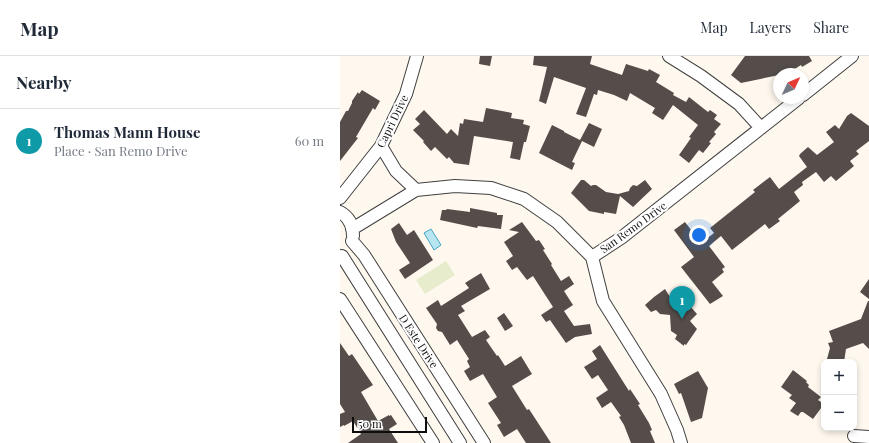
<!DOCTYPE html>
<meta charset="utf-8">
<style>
:root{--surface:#fff;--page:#f6f6f7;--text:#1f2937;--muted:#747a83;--line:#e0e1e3;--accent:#1a73e8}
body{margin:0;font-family:"Playfair Display",serif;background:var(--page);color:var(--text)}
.controls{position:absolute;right:12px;bottom:12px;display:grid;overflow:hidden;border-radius:8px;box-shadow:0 2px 6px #0003}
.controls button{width:36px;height:36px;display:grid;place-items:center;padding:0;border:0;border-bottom:1px solid var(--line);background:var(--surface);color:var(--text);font:20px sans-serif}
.compass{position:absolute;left:433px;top:12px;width:36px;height:36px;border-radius:50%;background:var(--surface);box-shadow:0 2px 6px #0003;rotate:46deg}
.scale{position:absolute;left:12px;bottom:10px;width:75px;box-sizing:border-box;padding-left:4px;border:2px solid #0d0d0d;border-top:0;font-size:11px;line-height:14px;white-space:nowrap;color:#0d0d0d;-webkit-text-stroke:3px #fff;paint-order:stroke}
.you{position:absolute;left:359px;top:179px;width:14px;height:14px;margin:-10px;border:3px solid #fff;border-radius:50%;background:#1a73e8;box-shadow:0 0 0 6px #1a73e833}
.badge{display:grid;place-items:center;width:26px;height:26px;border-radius:50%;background:var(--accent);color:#fff;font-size:13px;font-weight:700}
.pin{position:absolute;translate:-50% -33px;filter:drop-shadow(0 1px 2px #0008)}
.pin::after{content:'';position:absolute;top:21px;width:14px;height:12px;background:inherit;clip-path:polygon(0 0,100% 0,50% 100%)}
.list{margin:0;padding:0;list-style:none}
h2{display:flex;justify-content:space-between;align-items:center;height:52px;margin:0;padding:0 16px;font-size:17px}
h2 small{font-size:13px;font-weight:400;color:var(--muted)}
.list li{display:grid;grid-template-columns:26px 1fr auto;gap:12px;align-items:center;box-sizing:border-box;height:64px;padding:0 16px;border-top:1px solid var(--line)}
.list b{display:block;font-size:15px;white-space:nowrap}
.list p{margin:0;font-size:13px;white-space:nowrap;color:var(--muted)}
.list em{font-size:13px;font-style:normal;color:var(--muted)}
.map{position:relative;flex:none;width:529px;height:387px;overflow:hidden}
header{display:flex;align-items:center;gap:24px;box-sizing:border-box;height:56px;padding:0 20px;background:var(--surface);border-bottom:1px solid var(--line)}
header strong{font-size:19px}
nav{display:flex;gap:22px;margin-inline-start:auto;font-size:14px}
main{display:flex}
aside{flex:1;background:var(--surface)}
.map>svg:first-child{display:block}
.pitch{fill:#e7edcc}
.water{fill:#b7e5f1;stroke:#45a5c2}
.building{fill:#554d4a}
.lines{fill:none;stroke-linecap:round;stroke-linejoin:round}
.minor-casing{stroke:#404040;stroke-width:14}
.minor{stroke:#fff;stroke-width:12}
.labels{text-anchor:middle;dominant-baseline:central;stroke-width:4;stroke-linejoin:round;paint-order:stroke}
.street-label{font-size:11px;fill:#0d0d0d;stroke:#fff}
</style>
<header>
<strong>Map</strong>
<nav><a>Map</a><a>Layers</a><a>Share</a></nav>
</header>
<main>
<aside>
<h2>Nearby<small></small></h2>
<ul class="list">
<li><span class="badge" style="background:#0f9aa8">1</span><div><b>Thomas Mann House</b><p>Place · San Remo Drive</p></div><em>60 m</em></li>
</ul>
</aside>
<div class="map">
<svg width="529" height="387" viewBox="0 0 529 387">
<rect width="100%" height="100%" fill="#fef8ef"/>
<path class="pitch" d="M106,205l9,14 -30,19 -9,-14z"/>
<path class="water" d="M91,173l10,16 -7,5 -10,-17z"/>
<path class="building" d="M140,0h12l-2,10 -11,-2z
M194,0h58l-2,8 32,11 4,-11 22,7 1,-2 11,6 -4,7 18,11 -1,2 13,7 3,-5 19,15 2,-2 7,5 -3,4 7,5 -7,8 2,2 -7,8 2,1 -8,10 -4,-3 -10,13 -10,-8 12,-17 -2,-1 9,-12 -25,-20 -10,15 -11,-7 3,-5 -25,-15 -3,8 -13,-6 -16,-5 -1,5 -3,-1 -8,23 -10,-3 10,-26 -32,-11 -8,27 -7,-3 8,-34 -14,-2z
M405,0h64l3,5 -10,6 -1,-2 -14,9h-8v1l-38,8 -10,-8z
M22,34l18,11 -5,9 -2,-2 -17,29 2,1 -18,23v-39l6,-11h2l4,-8v-2l6,-9 1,2z
M146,52l26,5 -1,5 13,2 -1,4 7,2 -4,16h-2l-4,18 -10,-2 3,-16 -39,-6 -5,29 -15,-2 -5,-6 -2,2 -12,-12 -4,4 -8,-9 1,-1 -11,-11 7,-6 -5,-5 9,-9 23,24 4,-5 7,7 2,-13 3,1 1,-5 19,3z
M511,57l18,13v15l-13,10 3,3 -9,7 4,5 -18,15 -5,-5 -7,6 -8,-10 -14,10 1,3 -9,7 6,9 -22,18 2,2 -11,8 -4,-5 -33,26 -11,-14 -12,10 16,21 -3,2 2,3 -12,10 11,14 -13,8 -29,-37 13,-10 -20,-27 11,-8 16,21 13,-10 -4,-5 45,-36 -2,-2 17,-13 9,12 28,-22 -8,-11 1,-2 8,-7 9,8 17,-13 -8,-10 9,-7 4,4 8,-13z
M249,67l13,6 -8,18 -14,-7z
M212,69l12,6v1l18,9 -10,21 3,1 -3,7 -33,-17z
M241,124h3l7,6 2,-1h3l10,7 12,2 11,-3 1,-3 3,-3 4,1 8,-6 7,9 -19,18 -13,-11 -4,18 -12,-2v2l-15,-3 -18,-18z
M130,152l27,5v2h6l-2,14 -23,-3 -1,2 -37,-8 2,-10h4l1,-1 23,3z
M182,166l14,19 3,-1 6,9 -2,1 9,14 -1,1 10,16 8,-5 5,8 -10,7 9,14 -9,6 10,15 16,-2 2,10 -17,3 -9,6 -16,-23 -4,2 -5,-7 12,-8 -20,-31 -6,4 -10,-13 -5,3 -6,-9 7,-5 -9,-14 15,-10 -10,-2z
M59,167l8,12 7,-5 19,30 -28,19 -6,-9 11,-7 -14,-21 -5,-13z
M141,217l9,16 -29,17 4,5 -7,4 14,22 13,-7 5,7 -4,3 11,16 1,-1 7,11 16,-10 11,18 -20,12 15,24 2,-1 22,34h-25l-9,-14 -13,8 -7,-12 4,-2 -13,-20 9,-6 -14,-23 -13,7 -6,-10 6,-4 -3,-6 2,-2 -12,-19 -7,5 -8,-13 -4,-1 -2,-3 1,-4 -11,-16 12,-8 3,6 28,-18 -4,-5z
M529,223v20l-9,-7z
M325,233l5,8 3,-2 11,14 5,-4 8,9 -7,7 7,8 -11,16 -2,-1v2l-9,-7 2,-4 -6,-4 -1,-16 -10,-1 -4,-4 -5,2 -6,-7 9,-8z
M528,245h1v48l-6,-6 -17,6 -2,13 -17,-3 3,-11 -2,-5 5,-1 -4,-11 32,-12z
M164,257l9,13 -8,5 -8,-13z
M0,287l9,13 3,-2 21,31 -12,7 17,29 11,-6v1l2,-1 6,9 -8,5 9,14h-50l13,-9 -8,-13 -9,5v-1l-4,2v-13l5,-2 -5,-8z
M260,289l29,46 1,-2 10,15 -2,1 11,18 3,7 -2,1 5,12h-24l-7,-18 -5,-8 2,-1 -10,-14 -9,6 -6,-10 12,-8 -10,-15 -6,4 -8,-12 13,-8 -5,-8z
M453,314l14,11 -1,1 3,3 -1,2 13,10 -3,3 6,4 -11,15 -10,-7h-2l-3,4 -8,-5 6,-8 -7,-5 3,-3 -11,-8z
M358,315l10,17 -6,30 -11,4 -10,-29 -2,1 -5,-10z"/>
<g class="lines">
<defs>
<path id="minor" d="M329,0l32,20 38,28 22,24
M463,39l49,-39
M41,90l15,25 20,19
M0,142l41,-52 25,-52 11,-38
M0,156c9,5 13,14 13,24
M12,173l64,-39 39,-4 36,2 33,11 33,23 35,35
M12,185l12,14 120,188
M2,200l118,187
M252,201l29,-19 178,-140
M252,201l11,44 58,93 16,36 4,13
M0,243l93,144
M514,380l15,1"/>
</defs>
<use href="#minor" class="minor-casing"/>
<use href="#minor" class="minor"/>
</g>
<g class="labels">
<g class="street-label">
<text transform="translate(52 65) rotate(-64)">Capri Drive</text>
<text transform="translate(293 171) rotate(-36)">San Remo Drive</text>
<text transform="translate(79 285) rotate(57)">D Este Drive</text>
</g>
</g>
</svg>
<div class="controls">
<button>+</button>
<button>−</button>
</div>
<svg class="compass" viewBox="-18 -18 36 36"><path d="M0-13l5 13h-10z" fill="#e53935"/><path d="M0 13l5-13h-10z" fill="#747a83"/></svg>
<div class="scale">50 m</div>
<div class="you"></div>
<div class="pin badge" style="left:342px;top:263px;background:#0f9aa8">1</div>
</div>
</main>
